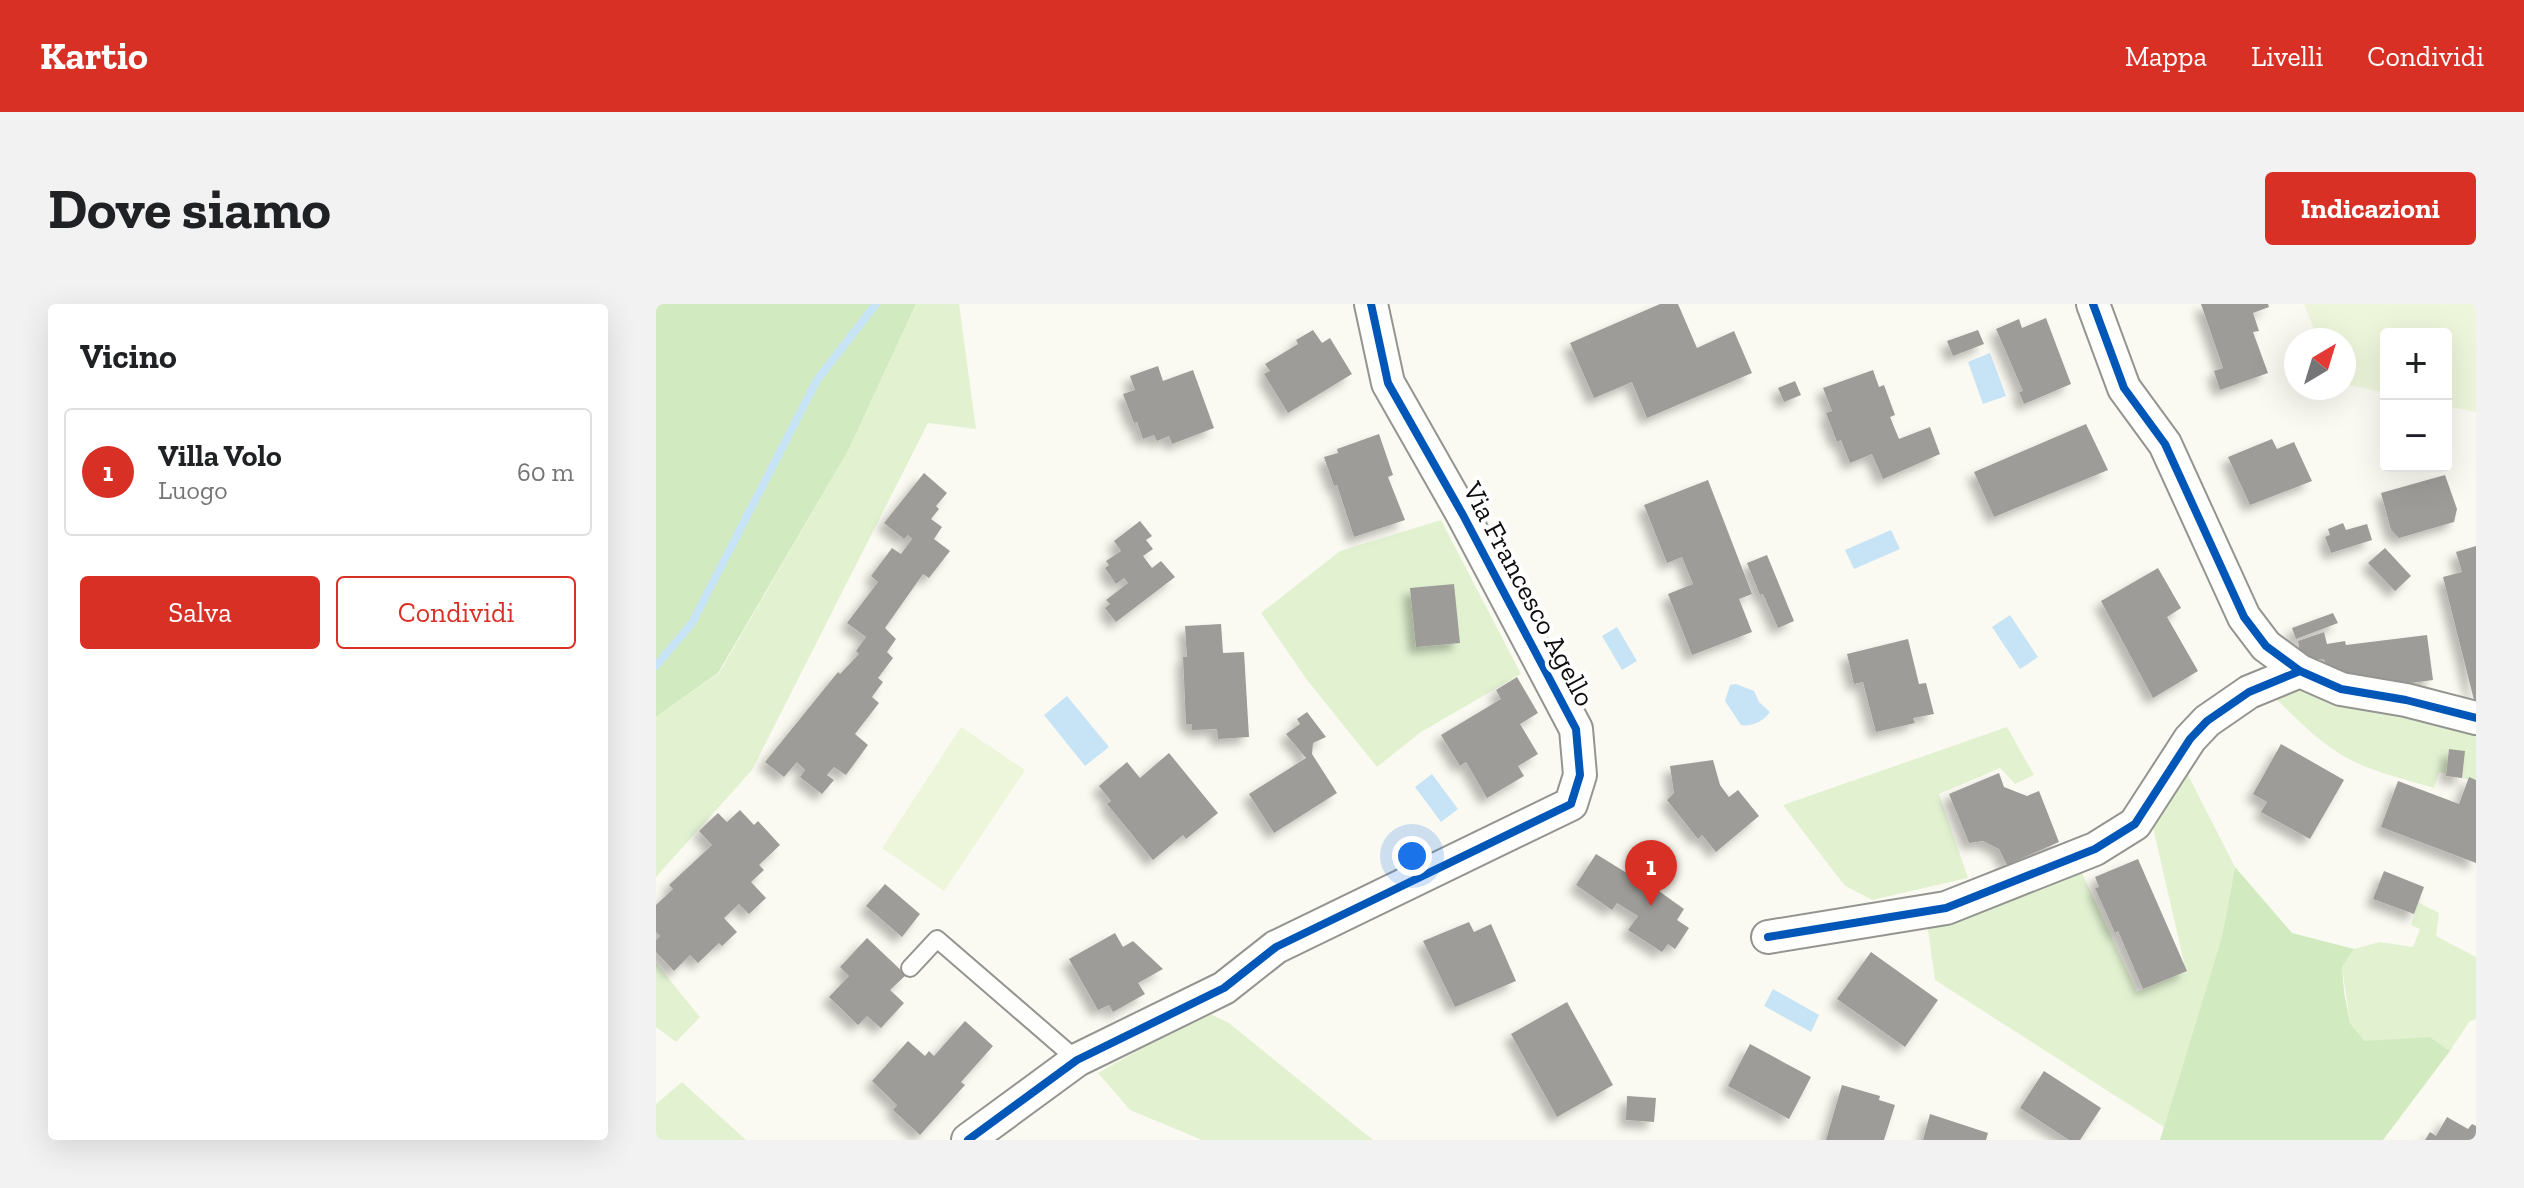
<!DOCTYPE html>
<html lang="it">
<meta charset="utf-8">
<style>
:root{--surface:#fff;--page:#f2f2f2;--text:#202124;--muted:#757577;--line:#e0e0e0;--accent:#d93025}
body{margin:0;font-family:"Zilla Slab",serif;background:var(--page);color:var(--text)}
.controls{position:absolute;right:24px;top:24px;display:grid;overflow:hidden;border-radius:8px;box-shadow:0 8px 32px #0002}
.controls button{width:72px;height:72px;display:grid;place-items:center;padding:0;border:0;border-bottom:2px solid var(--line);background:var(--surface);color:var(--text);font:40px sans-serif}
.compass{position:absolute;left:1628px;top:24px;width:72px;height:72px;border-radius:50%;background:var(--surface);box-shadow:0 8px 32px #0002;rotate:38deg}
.you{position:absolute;left:756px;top:552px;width:28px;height:28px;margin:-20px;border:6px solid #fff;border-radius:50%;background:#1a73e8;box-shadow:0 0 0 12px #1a73e833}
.badge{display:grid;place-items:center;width:52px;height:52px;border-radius:50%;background:var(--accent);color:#fff;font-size:26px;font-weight:700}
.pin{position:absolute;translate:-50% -66px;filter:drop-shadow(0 2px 4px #0008)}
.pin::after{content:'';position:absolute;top:42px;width:28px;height:24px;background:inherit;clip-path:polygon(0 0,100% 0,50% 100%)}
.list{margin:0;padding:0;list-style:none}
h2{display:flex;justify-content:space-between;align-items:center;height:104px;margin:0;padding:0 32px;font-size:34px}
h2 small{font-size:26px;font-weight:400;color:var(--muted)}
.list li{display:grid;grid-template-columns:52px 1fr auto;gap:24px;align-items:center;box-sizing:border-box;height:128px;margin:0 16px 16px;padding:0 16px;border:2px solid var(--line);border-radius:8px}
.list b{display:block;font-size:30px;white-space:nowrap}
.list p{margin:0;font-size:26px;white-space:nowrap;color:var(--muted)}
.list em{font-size:26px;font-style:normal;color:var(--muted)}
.actions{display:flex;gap:16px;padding:24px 32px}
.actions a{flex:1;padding:18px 0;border:2px solid var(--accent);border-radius:8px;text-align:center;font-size:28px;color:var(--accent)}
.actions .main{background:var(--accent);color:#fff}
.map{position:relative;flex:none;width:1820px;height:836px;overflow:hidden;border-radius:8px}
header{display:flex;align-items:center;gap:48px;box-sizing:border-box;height:112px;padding:0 40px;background:var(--accent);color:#fff}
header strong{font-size:38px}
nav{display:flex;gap:44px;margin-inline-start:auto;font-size:28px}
.intro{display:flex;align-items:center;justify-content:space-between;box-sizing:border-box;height:192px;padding:0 48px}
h1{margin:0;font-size:56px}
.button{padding:20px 36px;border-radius:8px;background:var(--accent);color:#fff;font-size:28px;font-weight:700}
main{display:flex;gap:48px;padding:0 48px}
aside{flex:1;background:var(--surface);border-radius:8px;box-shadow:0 8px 32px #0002}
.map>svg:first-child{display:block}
.green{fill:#e2f2d1}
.forest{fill:#d2eabf}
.pitch{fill:#edf6db}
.water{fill:#c7e3f6}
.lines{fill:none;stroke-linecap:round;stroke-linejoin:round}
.stream{stroke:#c7e3f6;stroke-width:8}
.building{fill:#9e9c98;filter:url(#shadow)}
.lane-casing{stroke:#949490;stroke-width:20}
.street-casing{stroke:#949490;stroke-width:36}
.lane{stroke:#fefefd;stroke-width:16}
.street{stroke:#fefefd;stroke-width:32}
.cycleway-casing{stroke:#fff;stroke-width:13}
.cycleway{stroke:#0057b8;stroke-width:8}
.labels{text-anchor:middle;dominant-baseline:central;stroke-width:8;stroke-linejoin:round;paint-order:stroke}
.street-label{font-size:28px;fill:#0d0d0d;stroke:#fff}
</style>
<header>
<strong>Kartio</strong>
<nav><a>Mappa</a><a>Livelli</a><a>Condividi</a></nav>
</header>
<div class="intro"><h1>Dove siamo</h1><a class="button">Indicazioni</a></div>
<main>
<aside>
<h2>Vicino<small></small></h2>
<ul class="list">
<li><span class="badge">1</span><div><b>Villa Volo</b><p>Luogo</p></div><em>60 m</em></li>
</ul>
<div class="actions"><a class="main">Salva</a><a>Condividi</a></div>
</aside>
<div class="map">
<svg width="1820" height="836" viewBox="0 0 1820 836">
<defs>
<filter id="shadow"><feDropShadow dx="-7" dy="7" stdDeviation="4" flood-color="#0004"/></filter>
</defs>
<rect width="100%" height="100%" fill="#fbfaf2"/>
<path class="green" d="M260,0h43l17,125 -48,-6 -176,347 -96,107v-160l63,-44 129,-222z
M785,216l80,154 -100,58 -44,35 -70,-87 -46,-67 79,-62z
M1650,382l170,39v57l-37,-10 -5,16c-30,-9 -62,-16 -89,-31 -26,-15 -47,-37 -68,-57z
M1351,423l27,48 -19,9 -15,-16 -61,26 29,84 -96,22 -28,-15 -61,-80z
M1528,463l51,100 -13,69 -58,191 -229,-147 -8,-57 30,-5 125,-45 55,119 49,-21 -33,-143z
M1762,598l21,11 -3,23 40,21v62l-7,3 -19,29 -20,-14 -28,10 -36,-5 -16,-19 -8,-56 12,-18 26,-7 33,5 7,-18 -9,-4z
M0,659l44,54 -24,25 -20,-15z
M550,708l23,11 144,117h-171l-72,-30 -32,-37z
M26,778l64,58h-90v-36z"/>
<path class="forest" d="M0,0h260l-68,147 -130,222 -62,44z
M1579,563l57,66 62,16 -12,18 2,25 6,31 15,18 65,-4 20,14 -67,89h-223l62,-204z"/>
<path class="pitch" d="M1648,0h172v108l-30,-6v-72h-60v59l-42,-9v-44h-26z
M305,423l64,43 -81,121 -62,-43z"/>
<path class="water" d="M1334,49l16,43 -23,8 -15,-42z
M1235,226l9,19 -46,20 -9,-19z
M1354,311l28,42 -18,12 -28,-42z
M961,323l20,34 -15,9 -20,-34z
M1080,380l18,7 5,11 11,10c-6,9 -19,15 -29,13l-16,-24 5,-16z
M411,392l42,51 -24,19 -41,-51z
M776,470l26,35 -17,13 -26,-35z
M1117,685l46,26 -8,17 -47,-26z"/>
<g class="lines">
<path class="stream" d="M0,362l36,-43 125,-243 59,-76"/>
</g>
<path class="building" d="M1004,0h18l19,44 37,-17 18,42 -105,45 -15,-36 -38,16 -24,-55z
M1545,0h67l1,3 -16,6 6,18 -6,1 15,41 -48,17 -6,-19 9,-3z
M1390,14l25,66 -47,20 -5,-12 4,-1 -27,-62 23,-10 3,9z
M657,26l9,13 8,-5 22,36 -64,39 -24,-39 6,-3 -5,-7 33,-20 -2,-4z
M1322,26l6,14 -31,12 -6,-15z
M502,62l5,15 30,-11 21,58 -42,16 -3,-8 -12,5 -3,-6 -11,4 -6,-17 -3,1 -11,-29 12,-4 -5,-14z
M1217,66l6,17 5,-2 11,30 -5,2 9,22 31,-12 10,27 -57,25 -11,-25 -22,9 -9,-23 -4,2 -11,-29 6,-2 -9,-23z
M1139,77l6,14 -17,7 -6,-14z
M1430,120l22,46 -114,47 -20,-45z
M723,130l14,41 -5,2 17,43 -51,17 -17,-52 -3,1 -10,-29 14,-4 -1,-4z
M1616,135l5,10 17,-7 18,39 -62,24 -22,-48z
M268,169l23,20 -11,13 3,3 -8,10 11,8 -8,12 16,12 -21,27 -6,-4 -38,54 11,11 -9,13 6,6 -15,20 5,4 -11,15 7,6 -24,31 13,11 -22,30 -12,-8 -7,8 7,5 -12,14 -22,-17 5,-7 -8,-8 -13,15 -19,-15 73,-90 2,2 19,-20 -3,-3 10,-14 -19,-14 31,-41 -7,-6 21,-28 9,6 11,-15 -4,-4 -4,4 -20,-16z
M1789,171l12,34 -3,13 -55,16 -8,-8 -10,-37z
M1052,176l44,114 -13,5 13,33 -60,23 -24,-61 25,-10 -11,-27 -15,6 -23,-58z
M484,217l12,15 -6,4 7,9 -10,7 9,12 9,-7 14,16 -59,45 -11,-14 5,-4 -4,-4 22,-17 -4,-5 -8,6 -11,-16 4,-3 -3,-4 15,-10 -7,-10z
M1687,219l3,7 21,-6 5,16 -41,13 -6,-16 5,-2 -2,-6z
M1820,242v158h-1l-32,-127 19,-5 -6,-20z
M1729,244l26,28 -16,15 -27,-28z
M1111,251l27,66 -16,7 -15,-34 -3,1 -13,-32z
M1502,264l23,40 -14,9 31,54 -45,27 -52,-97z
M798,280l6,59 -44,4 -6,-59z
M1677,309l5,10 -42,16 -4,-11z
M565,320l2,29 21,-1 5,85 -31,2 -1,-10 -25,1v-6h-6l-3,-67h4l-2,-31z
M1668,328l3,12 18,-3 1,4 81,-10 6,45 -68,9 -3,-13 -32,3 -6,-20h-23l-3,-18z
M1252,335l11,45 7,-1 8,31 -21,4 2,5 -39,9 -13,-50 -9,2 -7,-30z
M861,373l21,36 -18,11 18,30 -20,12 6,10 -37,22 -21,-36 -6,4 -19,-31 60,-36 -5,-9z
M651,408l19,25 -13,6 -1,11 25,39 -63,40 -25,-39 57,-36 -20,-24 14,-10 -3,-5z
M1625,440l63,36 -34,59 -49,-27 6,-10 -14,-8z
M1793,445l16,2 -3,27 -16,-2z
M513,449l49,60 -32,26 -3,-4 -30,25 -46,-56 4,-3 -12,-15 28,-24 13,16z
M1057,456l7,25 9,12 9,-7 21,26 -43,36 -14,-17 -4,4 -31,-39 7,-7 -4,-27z
M1343,469l5,14 23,9 12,-5 20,51 -52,23 -8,-16 -16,-8 -14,2 -20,-49z
M1813,473l7,3v83l-95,-36 17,-46 61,23z
M84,506l14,15 4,-4 22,24 -21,20 5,5 -13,12 15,16 -17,16 -10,-10 -15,14 13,14 -15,14 -3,-3 -21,20 -8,-8 -16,16 -18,-19v-12l4,-4 -4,-4v-27l17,-16 -4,-4 43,-40 -13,-14 19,-18 9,9z
M940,550l34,21 2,-3 52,37 -7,11 12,8 -14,21 -7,-5 -6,8 -34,-22 10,-14 -21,-13 -5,7 -36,-25z
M1482,555l49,112 -44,18 -25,-58 -3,2 -20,-45 4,-1 -4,-10z
M1728,567l40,16 -10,27 -41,-15z
M229,580l35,30 -18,23 -36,-31z
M813,618l5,10 17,-8 25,57 -61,26 -32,-66z
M459,629l8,14 10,-6 30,28 -25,14 7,11 -32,18 -4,-7 -11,5 -29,-51z
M211,634l39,37 -16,15 14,13 -23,25 -14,-12 -9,9 -29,-28 20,-21 -9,-9z
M1215,648l67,48 -33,47 -68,-48z
M911,698l46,83 -56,32 -46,-83z
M309,717l28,25 -32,36 4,3 -45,50 -27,-25 4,-5 -25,-24 36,-40 17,15 4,-5 5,5z
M1094,740l61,33 -22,42 -61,-33z
M1388,767l57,37 -21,32h-11l-49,-32z
M1186,781l38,11 -1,4 16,5 -11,35h-58z
M971,792l29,2 -2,24 -28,-2z
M1274,810l58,19 -2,7h-63z
M1791,813l21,12 4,-5 4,2v14h-51l5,-8 6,4z"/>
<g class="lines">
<defs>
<path id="lane" d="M254,664l27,-29 140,121"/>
<path id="street" d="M1437,0l31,84 41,56 79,173 22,29 34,25 41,18 65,11 70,18
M1112,633l178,-29 149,-59 40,-25 55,-85 17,-18 42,-29 51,-21
M312,836l109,-80 147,-72 52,-41 295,-143 9,-29 -4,-46 -113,-214 -75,-132 -17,-79"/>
</defs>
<use href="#lane" class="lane-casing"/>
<use href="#street" class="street-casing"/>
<use href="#lane" class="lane"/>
<use href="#street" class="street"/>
<defs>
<path id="cycleway" d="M1437,0l31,84 41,56 79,173 22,29 34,25 41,18 65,11 70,18
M1112,633l178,-29 149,-59 40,-25 55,-85 17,-18 42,-29 51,-21
M312,836l109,-80 147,-72 52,-41 295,-143 9,-29 -4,-46 -113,-214 -75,-132 -17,-79"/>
</defs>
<use href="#cycleway" class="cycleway-casing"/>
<use href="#cycleway" class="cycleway"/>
</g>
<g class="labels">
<g class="street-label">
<text transform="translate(873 290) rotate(62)">Via Francesco Agello</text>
</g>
</g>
</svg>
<div class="controls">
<button>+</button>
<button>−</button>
</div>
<svg class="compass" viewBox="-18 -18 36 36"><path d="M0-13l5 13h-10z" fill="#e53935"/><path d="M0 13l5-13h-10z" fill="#757577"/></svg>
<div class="you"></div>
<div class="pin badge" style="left:995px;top:602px">1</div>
</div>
</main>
